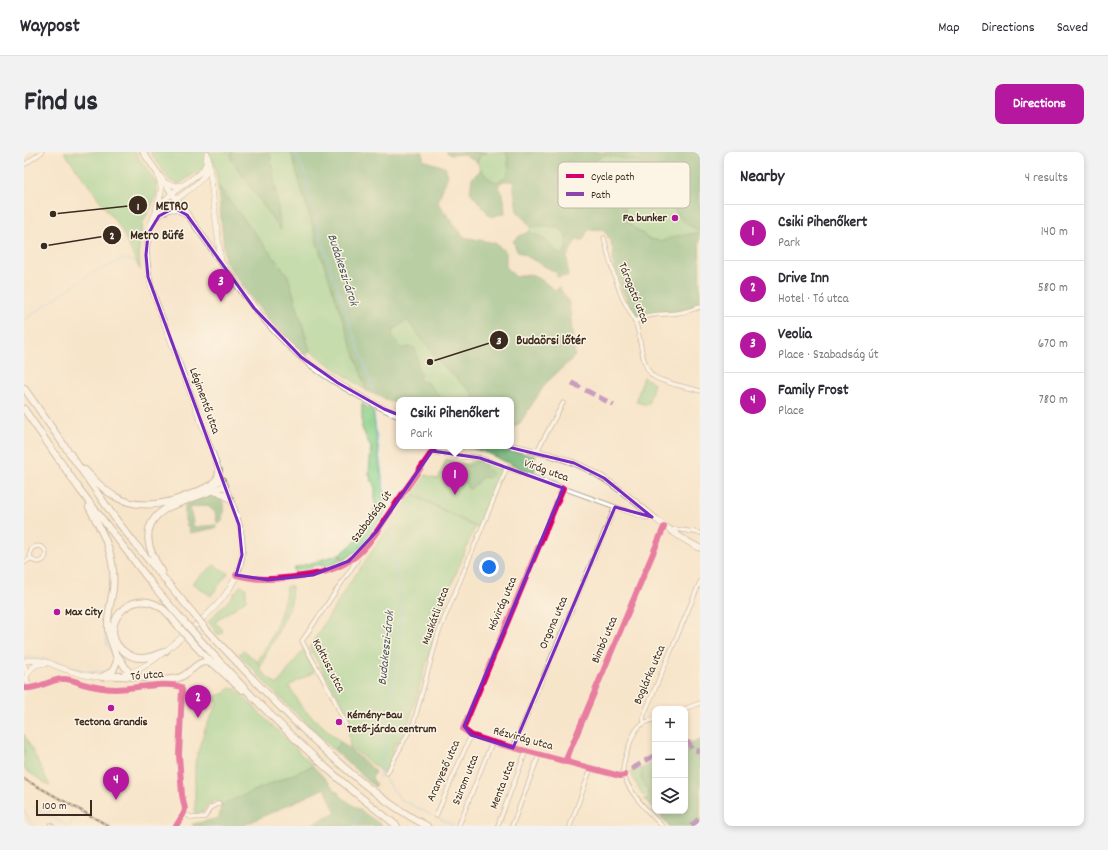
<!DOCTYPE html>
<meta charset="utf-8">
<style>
:root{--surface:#fff;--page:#f2f2f3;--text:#2b2b33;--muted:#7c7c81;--line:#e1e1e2;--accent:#b5179e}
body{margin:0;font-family:Dekko,sans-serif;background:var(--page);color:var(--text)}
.controls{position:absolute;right:12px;bottom:12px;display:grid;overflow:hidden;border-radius:8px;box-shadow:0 2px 6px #0003}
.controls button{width:36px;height:36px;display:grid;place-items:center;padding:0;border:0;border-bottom:1px solid var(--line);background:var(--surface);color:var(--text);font:20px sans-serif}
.scale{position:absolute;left:12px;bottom:10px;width:56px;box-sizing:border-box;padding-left:4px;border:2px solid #3b2a1e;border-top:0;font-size:11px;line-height:14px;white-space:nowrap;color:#3b2a1e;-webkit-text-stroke:3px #fcf5e5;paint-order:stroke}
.you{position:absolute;left:465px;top:415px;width:14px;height:14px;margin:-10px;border:3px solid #fff;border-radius:50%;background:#1a73e8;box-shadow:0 0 0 6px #1a73e833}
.badge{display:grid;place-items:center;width:26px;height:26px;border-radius:50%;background:var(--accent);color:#fff;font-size:13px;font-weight:700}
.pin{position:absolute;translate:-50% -33px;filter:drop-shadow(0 1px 2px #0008)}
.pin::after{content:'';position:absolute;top:21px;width:14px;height:12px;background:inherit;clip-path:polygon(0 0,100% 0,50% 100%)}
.popup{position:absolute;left:372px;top:245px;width:118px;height:52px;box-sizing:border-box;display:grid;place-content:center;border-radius:8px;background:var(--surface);filter:drop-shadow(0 1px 3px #0005);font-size:13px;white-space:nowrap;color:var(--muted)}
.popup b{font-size:15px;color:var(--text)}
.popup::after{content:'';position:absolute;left:50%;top:100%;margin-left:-8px;border:8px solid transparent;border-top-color:var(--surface)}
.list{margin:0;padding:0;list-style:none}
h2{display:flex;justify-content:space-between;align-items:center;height:52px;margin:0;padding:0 16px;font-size:17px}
h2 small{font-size:13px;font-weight:400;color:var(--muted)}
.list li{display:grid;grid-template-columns:26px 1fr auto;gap:12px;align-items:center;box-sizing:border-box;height:56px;padding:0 16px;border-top:1px solid var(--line)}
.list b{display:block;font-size:15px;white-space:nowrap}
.list p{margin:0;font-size:13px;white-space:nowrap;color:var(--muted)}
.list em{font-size:13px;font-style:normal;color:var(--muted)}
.icon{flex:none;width:22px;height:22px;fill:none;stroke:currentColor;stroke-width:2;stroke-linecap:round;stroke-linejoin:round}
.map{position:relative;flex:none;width:676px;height:674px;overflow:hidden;border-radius:8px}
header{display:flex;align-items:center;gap:24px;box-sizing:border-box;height:56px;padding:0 20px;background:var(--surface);border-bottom:1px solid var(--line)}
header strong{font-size:19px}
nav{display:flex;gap:22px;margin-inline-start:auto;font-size:14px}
.intro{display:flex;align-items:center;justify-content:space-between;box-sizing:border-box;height:96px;padding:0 24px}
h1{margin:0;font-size:28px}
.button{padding:10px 18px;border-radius:8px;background:var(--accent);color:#fff;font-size:14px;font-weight:700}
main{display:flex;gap:24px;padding:0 24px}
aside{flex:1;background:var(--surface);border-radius:8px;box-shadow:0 2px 6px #0003}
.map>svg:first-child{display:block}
.green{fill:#8ad08a;stroke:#627d54}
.forest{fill:#6fb276;stroke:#556e4a}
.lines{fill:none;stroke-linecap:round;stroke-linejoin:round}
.stream{stroke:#77bbed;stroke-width:1}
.minor-casing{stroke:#998874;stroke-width:5}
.secondary-casing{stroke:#998874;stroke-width:6}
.primary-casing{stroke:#998874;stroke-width:7}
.motorway-casing{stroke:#998874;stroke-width:8}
.minor{stroke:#fff;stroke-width:3.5}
.secondary{stroke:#fff;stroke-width:5}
.primary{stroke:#fff;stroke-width:5.5}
.motorway{stroke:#fff;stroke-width:6}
.rail-casing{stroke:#3b2a1e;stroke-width:2.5}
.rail{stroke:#fcf5e5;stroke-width:1;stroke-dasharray:3;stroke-linecap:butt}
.motorway-bridge-casing{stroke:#998874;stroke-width:8;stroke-linecap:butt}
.motorway-bridge{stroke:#fff;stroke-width:6}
.quiet{stroke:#8e44ad;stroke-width:5;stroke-dasharray:10 5;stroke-linecap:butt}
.cycleway-casing{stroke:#fcf5e5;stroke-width:8}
.cycleway{stroke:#d6006c;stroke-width:6}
.marked{fill:none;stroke:#7b2cbf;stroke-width:3;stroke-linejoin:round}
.poi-dot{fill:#b5179e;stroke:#fcf5e5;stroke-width:1.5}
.labels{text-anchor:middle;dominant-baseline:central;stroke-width:3;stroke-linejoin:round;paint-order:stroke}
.poi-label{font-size:12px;font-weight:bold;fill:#3b2a1e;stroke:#fcf5e5;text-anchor:start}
.street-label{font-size:12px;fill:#3b2a1e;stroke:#fcf5e5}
.water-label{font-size:13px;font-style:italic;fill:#4d565c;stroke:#fcf5e5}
.key{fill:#fcf5e5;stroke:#c2b8a9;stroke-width:1}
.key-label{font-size:11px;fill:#3b2a1e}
.leader{fill:none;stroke:#3b2a1e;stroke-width:1.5}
.callout-dot{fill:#3b2a1e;stroke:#fcf5e5;stroke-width:1.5}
.mark-label{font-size:12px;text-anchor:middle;font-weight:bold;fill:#fff}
.callout-label{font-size:13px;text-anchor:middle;font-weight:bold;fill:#3b2a1e;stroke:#fcf5e5;stroke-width:3;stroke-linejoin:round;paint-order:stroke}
</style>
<header>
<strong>Waypost</strong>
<nav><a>Map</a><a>Directions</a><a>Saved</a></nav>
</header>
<div class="intro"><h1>Find us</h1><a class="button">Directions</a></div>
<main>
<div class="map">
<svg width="676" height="674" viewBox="0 0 676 674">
<rect width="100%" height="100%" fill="#fcf5e5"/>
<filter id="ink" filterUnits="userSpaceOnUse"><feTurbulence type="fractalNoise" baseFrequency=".025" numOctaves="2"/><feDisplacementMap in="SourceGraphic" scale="8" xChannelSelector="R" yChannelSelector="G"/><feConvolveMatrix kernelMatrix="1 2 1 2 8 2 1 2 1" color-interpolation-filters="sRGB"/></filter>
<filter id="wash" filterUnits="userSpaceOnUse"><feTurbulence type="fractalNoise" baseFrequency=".012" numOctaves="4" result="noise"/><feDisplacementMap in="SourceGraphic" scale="16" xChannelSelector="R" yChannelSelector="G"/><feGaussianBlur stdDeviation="0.9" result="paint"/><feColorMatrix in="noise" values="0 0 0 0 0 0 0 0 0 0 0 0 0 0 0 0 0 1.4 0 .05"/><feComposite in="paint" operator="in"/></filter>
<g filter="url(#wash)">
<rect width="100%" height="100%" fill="#f7e5cb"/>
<path class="green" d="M40,0h71l22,32v10l-14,28 -4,26 1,22 -19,-41z
M126,0h81v7l49,70 -10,-77h21l28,97 48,142 -57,-40 -22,-75 -70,-90 -4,-25 -35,23 -9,-3z
M465,0l18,1 2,20 -3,5 -10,4c-10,-4 -15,-10 -19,-20l4,-8z
M581,3l31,6 7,4c1,15 16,21 24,31 5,4 6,11 9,16 5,8 15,16 24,19v3l-7,-1 -6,3h-10l-15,5 -12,-2 -16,-11 -8,-8 -1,-11 3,-12 -1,-22c-11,2 -27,9 -37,0l3,-13z
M513,73l17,1 10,5c3,9 5,16 -2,24 -8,-3 -12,-13 -20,-17 -4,-3 -9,-4 -13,-6l2,-5z
M386,160l37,58 28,25 -4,5h-72l-6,1 28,-20 -37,-51z
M619,225l11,6 -6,22 -12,-3z
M338,252l11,7 13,100c-8,17 -27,42 -44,50l-1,-7 25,-22 9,-25v-19l-6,-14 2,-26 -9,-20z
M422,307l21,5c10,-10 25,1 36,6l-25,58 -66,-35 11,-19 15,5z
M388,342l63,33 -29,71 -36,121 -10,22 -5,3 -3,7 3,1 -10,22 -35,-27 -3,-36 -38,-63 38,-61z
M316,402v7l-14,6 -6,-2h-6l-4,6 -16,2v-5z
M190,413l14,8 -17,23 -19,-13z
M217,433l5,3v12l-31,22 8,8 -2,4h-4l-9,-13 20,-20z
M263,434h5l-1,17 -6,15 -24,47 -4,-3c16,-23 25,-49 30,-76z
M280,497l10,23 -25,14 13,22 39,34 -7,8 -62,-60 -33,-36 5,-4 17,16 -1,4 17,15z
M205,536l7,1 77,77 -92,39 -5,-5 -8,4 -6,9 -7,1v-52l10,-33 13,-27 -7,-4 10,-4h4z
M0,582l26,52 -26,-17z
M616,615l5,9 4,17 -6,3 -13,-24z"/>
<path class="forest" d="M207,0h39l11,78 -50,-71z
M267,0h132v8l22,7 3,8 -7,18 -3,10 26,34 31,6 11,9v15l10,10 12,-3 12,5 16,12 3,-4 10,16 6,53 -29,27 -26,40 -9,6v-29h-39l3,-5 -31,-28 -37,-47 -14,10 -1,6 10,13 7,-2 6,1 3,15 -1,4 4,7 -4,6 11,3 12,14 -3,3h-38v5l-32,-14 -48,-142z
M422,0h43l-8,2 -4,8 -13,-8 -14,1z
M482,0h194v79c-9,-3 -19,-11 -24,-19 -3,-5 -4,-12 -9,-16 -9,-11 -23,-15 -24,-31l-7,-4 -31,-6 -12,7 -3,13c14,12 51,-14 49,13l-11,9 -3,12 1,11 8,8 16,11 12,2 15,-5 22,-3 1,73 -25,6h-14l-25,6 -13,-25 -11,-33 2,-7 -4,-13 -7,-11 -15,1 -5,10h-7l-9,17 1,19 -11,1v-4l-40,-22 -4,-10 8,-6 8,-3c4,2 9,3 13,6 8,4 12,14 20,17 5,-5 7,-11 4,-18 -4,-11 -9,-10 -19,-11 -7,0 -10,-1 -16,1l-14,-16 -4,-30h-9l-6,4 6,14 1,14 -14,4 -21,-25 2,-14 9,-8 8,9 7,3c3,-1 7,-3 9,-4 6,-5 4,-21 1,-26z
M194,34l70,90 22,75 -4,5 -43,-42 -38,-53z
M437,294h29l46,10 -3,6 3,5 -3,7c-20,-6 -52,-29 -72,-26z
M422,307l22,7 10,-5 7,2v4l8,6 -4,5 -7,-1 -11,12 -4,-1v-5l-5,-1 -5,2 -2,-1 3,-7 -7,-5 -8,-3z
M189,342c14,1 10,18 9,27l-5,2 -2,-11 -5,-4 -1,-3 -19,3 4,19 22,-2v3l-26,5 -5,-13v-15l3,-3z
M676,588v86h-31l-13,-15h29v-67z
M317,590l29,24 5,6 -3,6 4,6 -1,3 -41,-37z
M631,609v49l-11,-11 5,-5 -8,-16 1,-10z
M289,614l31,33 39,27h-75l28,-13 -11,-25 -83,38h-49l-1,-2 27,-6 2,-13z"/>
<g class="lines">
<path class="stream" d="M272,0l10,25 5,23 19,67 44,125
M0,168l65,-45 34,-16 11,2
M350,262l12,93
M84,450l2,-23
M81,481l2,12 5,9
M0,506l14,-1 47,14 20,1
M233,526l3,-3
M173,618h3
M177,618l3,1
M357,621l19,26 31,16
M355,626l22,-155 -1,-25 -11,-77
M10,655l34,19
M0,658l9,16
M23,663l7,-11
M415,666l15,8
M45,674l6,-10
M329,674l8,-14"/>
</g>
</g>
<g filter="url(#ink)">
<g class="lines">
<defs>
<path id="minor" d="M0,13l18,-13
M580,86c5,20 10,40 18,59 4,9 11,18 14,27 5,14 5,42 17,52 9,7 35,11 47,15
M611,170c14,-10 28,-7 43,-9 8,-1 15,-4 22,-6
M408,299c8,3 16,6 25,6 8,1 15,-1 23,1l166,60 6,-1
M513,299l26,-48
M539,336l-100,241 8,6 21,7 128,34 5,-1
M647,380l4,-3 25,4
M6 402a8 8 0 1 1 16 0a8 8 0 1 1-16 0Z
M0,411l7,-5
M212,423c20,6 38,4 58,2 19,-2 38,-5 55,-16 18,-11 30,-33 41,-49 15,-22 31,-44 46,-66
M3,524l1,7 8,4
M0,536c13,2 25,-8 38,-9 8,-1 14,3 21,5 11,3 22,5 33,5 17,0 50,-8 65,-2l1,3 -3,65 3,40 3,14 -1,4 -8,13
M660,557l16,-6
M631,567c-16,5 -19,8 -25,24 -3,8 -7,19 -7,27 1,18 27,44 39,56
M620,570l-1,-5 57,-135
M323,576l-14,-31 -31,-56 55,-81 -1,-4
M489,596l102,-241
M541,610l99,-235
M363,621l27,-51 24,-88 69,-167
M160,661l8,5 13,-1 5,-9 9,-5
M412,664l35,-81
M26,673l2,1
M435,673l33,-83
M474,673l28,-74
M488,674l27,-71
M546,674l21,-58"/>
<path id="secondary" d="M183,1l-1,11 -3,6c-11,10 -24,17 -35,27 -26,24 -24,64 -15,96l67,180
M184,5l13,105
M140,31l13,3 5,-1
M132,56c5,-12 8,-19 2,-32
M141,60c8,-6 14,-2 21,3
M135,64c13,-18 45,-31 50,-50
M0,509c6,-1 12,-1 18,0 5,1 10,3 14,5 18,7 37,13 56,11 29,-3 49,-22 70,-40 26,-23 55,-45 60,-81 3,-26 -9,-50 -18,-73
M0,513l3,9
M0,529c5,-9 8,-19 21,-17"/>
<path id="primary" d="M119,0c22,32 45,63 67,94 27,40 54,78 90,110 29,25 65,44 99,60
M487,294c32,6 65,14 92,32 35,22 58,51 97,70"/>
<path id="motorway" d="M0,236l91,130 21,27 56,67
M0,257l56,81 75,98 30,35
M61,318c9,9 18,20 29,26 36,21 76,-1 108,-16
M189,332l5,-7 1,-6
M190,339h4l12,8
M65,355c15,28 27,49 24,82 -2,13 -6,26 -5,40 1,11 8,21 9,32l-4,10 -11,6
M138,419c-16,-23 -23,-48 7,-64l56,-21
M181,476c35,38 70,75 108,111 35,33 72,65 114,87
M169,480c45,51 93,101 145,146 19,17 39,32 59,48
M166,488l14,15 38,35
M142,499c-5,2 -11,5 -17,6 -8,2 -16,1 -23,-4 -33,-22 4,-70 37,-44 6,5 11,12 16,18
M94,504l11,17
M92,524c21,-1 42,7 62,2 13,-3 20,-22 34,-14"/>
</defs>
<use href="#minor" class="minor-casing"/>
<use href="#secondary" class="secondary-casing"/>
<use href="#primary" class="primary-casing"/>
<use href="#motorway" class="motorway-casing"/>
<use href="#minor" class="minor"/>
<use href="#secondary" class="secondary"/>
<use href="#primary" class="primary"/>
<use href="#motorway" class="motorway"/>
<defs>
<path id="rail" d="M0,627l85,47"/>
</defs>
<use href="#rail" class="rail-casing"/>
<use href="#rail" class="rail"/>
<defs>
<path id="motorway-bridge" d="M168,460l13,16
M161,471l8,9
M155,475l11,13"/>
</defs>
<use href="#motorway-bridge" class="motorway-bridge-casing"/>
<use href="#motorway-bridge" class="motorway-bridge"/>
<path class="quiet" d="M548,231l42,22
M661,590l4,1 3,7 8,1
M608,617l23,-14
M667,674l9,-8"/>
<defs>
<path id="cycleway" d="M539,336l-100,241 8,6 21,7 128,34 5,-1
M212,423c20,6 38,4 58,2 19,-2 38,-5 55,-16 18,-11 30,-33 41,-49 15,-22 31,-44 46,-66
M0,536c13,2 25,-8 38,-9 8,-1 14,3 21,5 11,3 22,5 33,5 17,0 50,-8 65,-2l1,3 -3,65 3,40 3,14 -1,4 -8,13
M541,610l99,-235"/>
</defs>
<use href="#cycleway" class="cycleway-casing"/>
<use href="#cycleway" class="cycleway"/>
</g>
</g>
<path d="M0 0H676V674H0ZM150,56l13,7 67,93 47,49 37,26 46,26 50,20 140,34 30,15 48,39 -37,-10 -102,241 -42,-13 -7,-9 99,-238 -83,-30 -48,-7 -55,80 -28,30 -36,14 -45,5 -32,-5 6,-20 -3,-30 -91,-248 -2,-22 2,-21 11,-18z" fill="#f7e5cb" fill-opacity=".55" fill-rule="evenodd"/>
<path class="marked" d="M150,56l13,7 67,93 47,49 37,26 46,26 50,20 140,34 30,15 48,39 -37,-10 -102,241 -42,-13 -7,-9 99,-238 -83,-30 -48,-7 -55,80 -28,30 -36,14 -45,5 -32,-5 6,-20 -3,-30 -91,-248 -2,-22 2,-21 11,-18z"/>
<g class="poi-dot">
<circle cx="651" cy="66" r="4"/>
<circle cx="33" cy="460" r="4"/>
<circle cx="87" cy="556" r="4"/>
<circle cx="315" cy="570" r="4"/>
</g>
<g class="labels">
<g class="poi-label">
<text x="643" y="66" text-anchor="end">Fa bunker</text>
<text x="41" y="460">Max City</text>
<text x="323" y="563">Kémény-Bau<tspan x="323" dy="14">Tető-járda centrum</tspan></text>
<text x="87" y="570" text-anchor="middle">Tectona Grandis</text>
</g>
<g class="street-label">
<text transform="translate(609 141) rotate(68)">Tárogató utca</text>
<text transform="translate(180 249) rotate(70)">Légimentő utca</text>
<text transform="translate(522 319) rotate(20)">Virág utca</text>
<text transform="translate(348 365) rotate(-54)">Szabadság út</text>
<text transform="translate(479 452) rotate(-67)">Hóvirág utca</text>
<text transform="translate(412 464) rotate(-70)">Muskátli utca</text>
<text transform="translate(530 471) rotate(-67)">Orgona utca</text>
<text transform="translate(581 488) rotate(-67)">Bimbó utca</text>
<text transform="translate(304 514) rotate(63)">Kaktusz utca</text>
<text transform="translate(626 523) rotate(-67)">Boglárka utca</text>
<text transform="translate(123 524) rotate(-5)">Tó utca</text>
<text transform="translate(499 587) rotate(15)">Rézvirág utca</text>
<text transform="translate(420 619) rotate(-66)">Aranyeső utca</text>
<text transform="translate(442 628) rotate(-68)">Szirom utca</text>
<text transform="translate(479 633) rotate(-69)">Menta utca</text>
</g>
<g class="water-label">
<text transform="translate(318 118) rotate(72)">Budakeszi-árok</text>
<text transform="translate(363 496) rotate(-84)">Budakeszi-árok</text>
</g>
</g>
<rect x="534" y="10" width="132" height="46" rx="6" class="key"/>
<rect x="542" y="22" width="18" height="4" fill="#d6006c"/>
<rect x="542" y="40" width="18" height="4" fill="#8e44ad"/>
<g class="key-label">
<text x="567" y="28">Cycle path</text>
<text x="567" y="46">Path</text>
</g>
<path class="leader" d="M29 62L114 53M20 94L88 83M406 210L475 188"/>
<g class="callout-dot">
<circle cx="29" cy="62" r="4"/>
<circle cx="20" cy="94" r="4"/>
<circle cx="406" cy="210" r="4"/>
<circle cx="114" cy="53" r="10"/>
<circle cx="88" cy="83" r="10"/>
<circle cx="475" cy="188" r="10"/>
</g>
<g class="mark-label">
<text x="114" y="58">1</text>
<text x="88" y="87">2</text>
<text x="475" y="192">3</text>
</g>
<g class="callout-label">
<text x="148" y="58">METRO</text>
<text x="133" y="87">Metro Büfé</text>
<text x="527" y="192">Budaörsi lőtér</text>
</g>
</svg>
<div class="controls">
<button>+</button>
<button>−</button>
<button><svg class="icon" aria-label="layers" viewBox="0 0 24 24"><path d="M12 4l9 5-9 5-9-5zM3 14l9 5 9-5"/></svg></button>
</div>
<div class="scale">100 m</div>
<div class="you"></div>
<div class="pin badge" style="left:431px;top:343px">1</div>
<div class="popup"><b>Csiki Pihenőkert</b>Park</div>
<div class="pin badge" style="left:174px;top:566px">2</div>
<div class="pin badge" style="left:197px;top:150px">3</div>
<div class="pin badge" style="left:92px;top:648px">4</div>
</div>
<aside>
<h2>Nearby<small>4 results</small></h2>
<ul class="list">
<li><span class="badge">1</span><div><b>Csiki Pihenőkert</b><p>Park</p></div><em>140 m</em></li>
<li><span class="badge">2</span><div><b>Drive Inn</b><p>Hotel · Tó utca</p></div><em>580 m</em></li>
<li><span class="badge">3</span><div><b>Veolia</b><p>Place · Szabadság út</p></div><em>670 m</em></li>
<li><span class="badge">4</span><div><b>Family Frost</b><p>Place</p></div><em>780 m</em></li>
</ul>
</aside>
</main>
